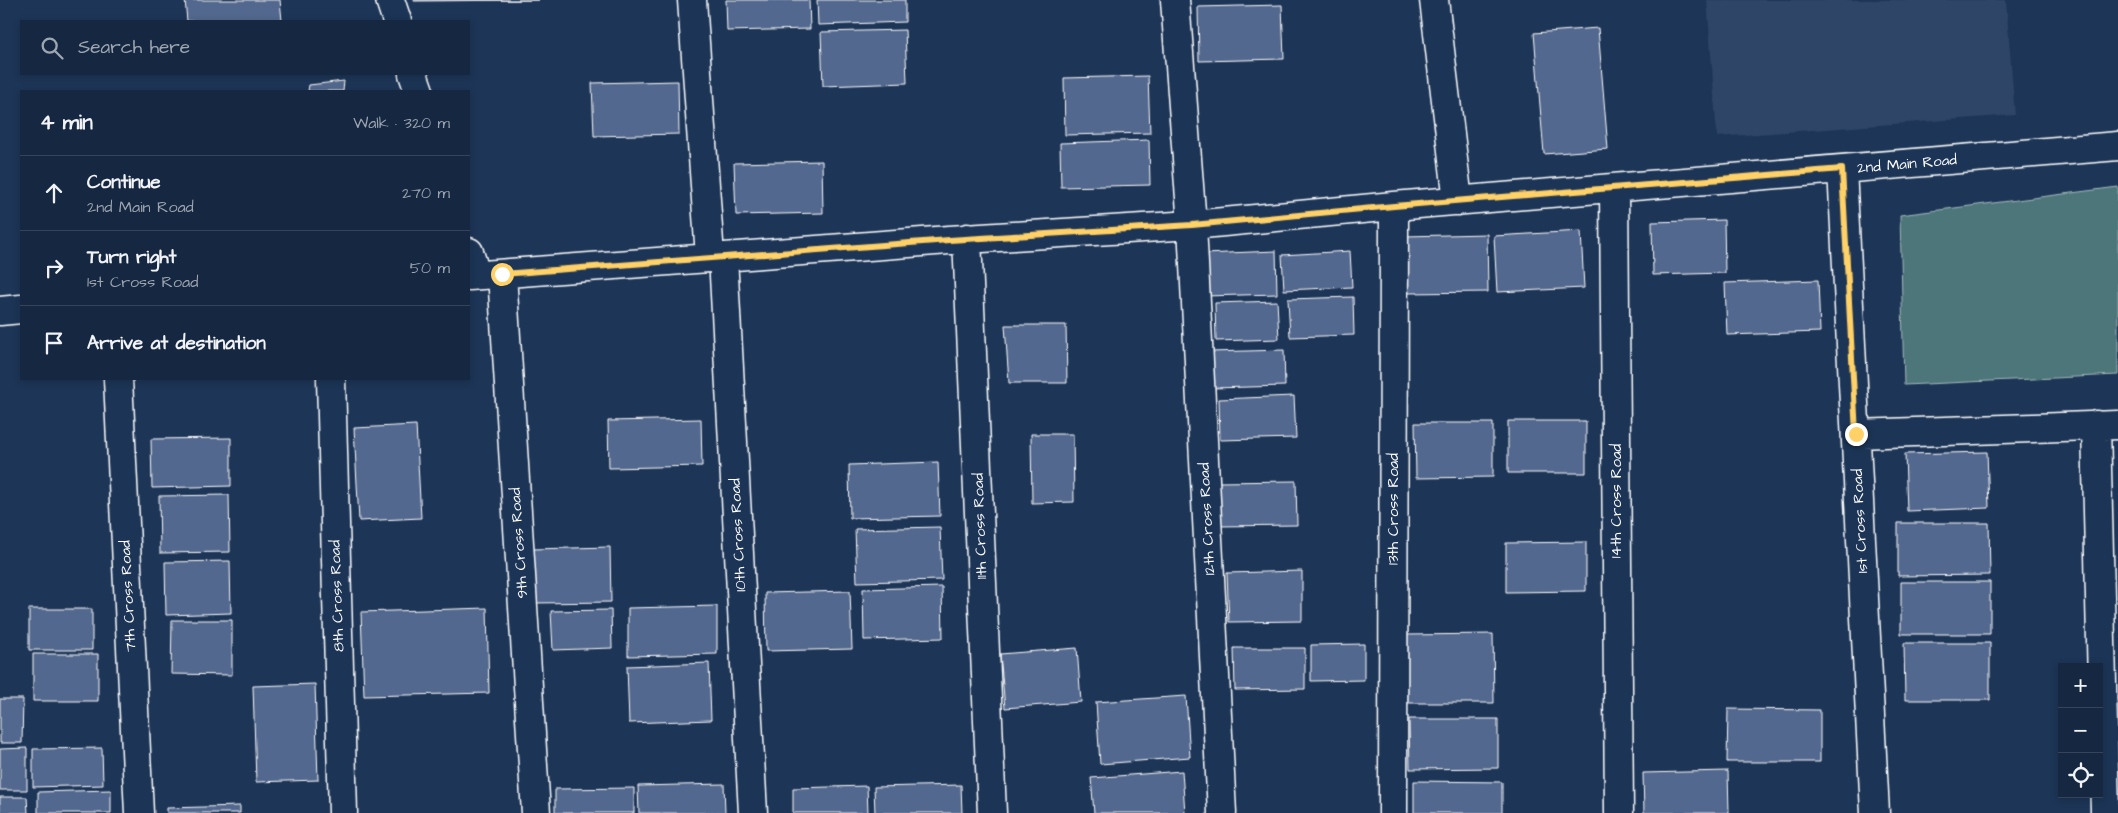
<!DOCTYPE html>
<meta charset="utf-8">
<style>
:root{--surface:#162841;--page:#23344c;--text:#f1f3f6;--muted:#9ea6b1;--line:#35445a}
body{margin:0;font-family:"Architects Daughter",sans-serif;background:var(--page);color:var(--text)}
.controls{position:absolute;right:15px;bottom:15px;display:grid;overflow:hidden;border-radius:0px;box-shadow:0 2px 8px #0003}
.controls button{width:45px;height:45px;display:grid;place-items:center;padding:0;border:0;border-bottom:1px solid var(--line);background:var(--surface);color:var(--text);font:25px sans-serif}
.stop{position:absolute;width:15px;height:15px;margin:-11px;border:4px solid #ffd166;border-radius:50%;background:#fff}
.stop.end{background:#ffd166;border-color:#fff;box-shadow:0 1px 5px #0008}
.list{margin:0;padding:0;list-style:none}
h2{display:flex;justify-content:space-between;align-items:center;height:65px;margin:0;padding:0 20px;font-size:21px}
h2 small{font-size:16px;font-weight:400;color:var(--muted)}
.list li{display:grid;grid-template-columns:32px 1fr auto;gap:15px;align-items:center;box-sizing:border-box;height:75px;padding:0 20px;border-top:1px solid var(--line)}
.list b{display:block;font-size:19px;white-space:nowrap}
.list p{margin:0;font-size:16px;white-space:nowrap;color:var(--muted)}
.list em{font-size:16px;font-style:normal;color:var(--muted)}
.icon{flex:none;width:28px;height:28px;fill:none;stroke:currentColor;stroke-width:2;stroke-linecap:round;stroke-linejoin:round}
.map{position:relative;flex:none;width:2118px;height:813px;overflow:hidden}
.search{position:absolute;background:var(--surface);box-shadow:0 2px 8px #0003;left:20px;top:20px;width:450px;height:55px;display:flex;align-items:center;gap:12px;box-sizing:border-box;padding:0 18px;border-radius:0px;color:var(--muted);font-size:19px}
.panel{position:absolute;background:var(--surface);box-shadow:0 2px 8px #0003;left:20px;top:90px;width:450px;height:290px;border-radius:0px}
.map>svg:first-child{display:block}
.built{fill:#2d4468}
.green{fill:#4e767a;stroke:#a6babc}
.building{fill:#52678e;stroke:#fff}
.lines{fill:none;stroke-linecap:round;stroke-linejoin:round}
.minor-casing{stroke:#fff;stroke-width:31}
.minor{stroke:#1d3557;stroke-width:28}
.route{stroke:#ffd166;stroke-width:6}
.labels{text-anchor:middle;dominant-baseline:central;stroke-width:4;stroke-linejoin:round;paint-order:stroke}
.street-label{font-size:15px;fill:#fff;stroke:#1d3557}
</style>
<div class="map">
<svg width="2118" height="813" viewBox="0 0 2118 813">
<rect width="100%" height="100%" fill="#1d3557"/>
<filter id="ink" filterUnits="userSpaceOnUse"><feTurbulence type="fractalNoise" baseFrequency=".02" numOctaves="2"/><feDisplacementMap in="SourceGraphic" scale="10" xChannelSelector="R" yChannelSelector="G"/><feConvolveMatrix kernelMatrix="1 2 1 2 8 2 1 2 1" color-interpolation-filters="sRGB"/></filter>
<g filter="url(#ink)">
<path class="built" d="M1707,0h299l9,115 -298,22z"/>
<path class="green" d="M2118,187v188l-214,10 -4,-170z"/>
<path class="building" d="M185,0h95l2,21h-95z
M414,0h125l-125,1z
M726,0h83l1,29 -83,2z
M817,0h88v22l-87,3z
M1282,5l2,54 -85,2 -1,-54z
M1598,28l10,121 -64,5 -10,-121z
M905,30l2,53 -84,3 -2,-54z
M1148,76l2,57 -85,2 -1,-57z
M344,81l-1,10h-35l1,-6z
M678,81l1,53 -85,2 -2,-53z
M1149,140l1,45 -89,2 -1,-44z
M822,161l1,52 -87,2 -2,-52z
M1724,220l1,53 -72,2 -1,-53z
M1581,231l3,57 -87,4 -3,-56z
M1487,234l1,58 -80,1 -2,-57z
M1276,251l1,43 -72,2 -1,-42z
M1350,251l2,36 -68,3 -2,-35z
M1818,280l2,52 -93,3 -2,-52z
M1353,297l1,38 -64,2 -2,-38z
M1277,301l2,38 -63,2 -1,-38z
M1005,325h61l1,58h-58z
M1284,350l1,36 -73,2 -2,-36z
M1294,396l2,42 -76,2 -1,-41z
M701,419l1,47 -93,2 -1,-47z
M1508,421h78v52h-78z
M1415,423h78v54l-77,1z
M416,425l5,93 -62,3 -5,-93z
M1031,434h42l1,68 -42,1z
M231,438v48l-79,2 -1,-49z
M1987,452l2,56 -82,3 -2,-57z
M938,462l2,54 -90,2 -1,-53z
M1296,481l1,44 -78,1 -1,-44z
M229,495l1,57 -70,1 -1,-57z
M1898,523h91l1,52 -92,1z
M940,527l2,53 -85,2 -2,-53z
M1586,542v49l-80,1v-49z
M610,547l1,55 -77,1 -1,-54z
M230,561l1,52 -65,2 -1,-53z
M1302,571v50l-73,1 -2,-49z
M1901,582h89v52h-89z
M942,587l1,51 -79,2 -1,-51z
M850,591l2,58 -86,2 -1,-58z
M717,606v48l-89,2v-48z
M487,608l2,85 -125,3 -3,-84z
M29,609h63v41h-63z
M611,610l1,38 -59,2 -2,-39z
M172,620h60v55l-61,-1z
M1493,634l1,69h-87l-1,-68z
M1904,643h86v57h-85z
M1364,644v36l-53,1v-36z
M1077,648l4,54 -76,6 -5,-54z
M1234,648h71v41l-70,1z
M33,654h65v47h-65z
M709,663l2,57 -82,3 -2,-57z
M315,684l3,96 -62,2 -3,-96z
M1186,696l4,61 -90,7 -4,-62z
M0,699h23l-1,44h-22z
M1728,709l92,1v52h-93z
M1409,719h89v49l-88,1z
M27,748v42h-27v-41z
M102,748l1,37 -70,2v-38z
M1182,771l3,42h-91l-3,-35z
M1728,771l1,42h-85l-1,-40z
M1414,781l88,1v31h-88z
M724,784l1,29h-86l-1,-27z
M961,785l1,28h-87l-1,-26z
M867,786l1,27h-75v-25z
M634,788v25h-79v-24z
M111,790v23h-73v-21z
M0,797h27l1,16h-28z
M240,806v7h-73v-5z"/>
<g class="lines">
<defs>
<path id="minor" d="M390,0l7,21
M692,0l18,257
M1175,0l17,225 30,588
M1434,0l24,201
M413,74l6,17
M1842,169l33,644
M1614,189l5,624
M967,238l25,575
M469,252l7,23
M723,257l30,556
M502,274l34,539
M469,276l480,-36 243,-15 202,-19 724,-60
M0,311l21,-2
M118,379l21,434
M331,379l12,434
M2096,425l9,388
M1856,434l262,-9
M1393,813l1,-607"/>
</defs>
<use href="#minor" class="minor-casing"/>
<use href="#minor" class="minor"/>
</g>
</g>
<g class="lines" filter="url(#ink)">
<path class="route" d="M502,274l447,-34 243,-15 202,-19 448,-37 14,265"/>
</g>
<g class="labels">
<g class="street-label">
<text transform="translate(1907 164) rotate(-5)">2nd Main Road</text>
<text transform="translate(1616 501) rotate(-90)">14th Cross Road</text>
<text transform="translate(1393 509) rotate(-90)">13th Cross Road</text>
<text transform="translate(1207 519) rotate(-93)">12th Cross Road</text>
<text transform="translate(1860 521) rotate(-93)">1st Cross Road</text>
<text transform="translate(980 526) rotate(-92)">11th Cross Road</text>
<text transform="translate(738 535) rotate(-93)">10th Cross Road</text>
<text transform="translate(519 543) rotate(-94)">9th Cross Road</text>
<text transform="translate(128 596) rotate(-93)">7th Cross Road</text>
<text transform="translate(337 596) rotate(-92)">8th Cross Road</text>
</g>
</g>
</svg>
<div class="controls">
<button>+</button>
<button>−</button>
<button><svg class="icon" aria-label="locate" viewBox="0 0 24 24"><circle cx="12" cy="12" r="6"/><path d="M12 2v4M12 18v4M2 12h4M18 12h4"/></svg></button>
</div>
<div class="stop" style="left:502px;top:274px"></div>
<div class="stop end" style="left:1856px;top:434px"></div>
<div class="search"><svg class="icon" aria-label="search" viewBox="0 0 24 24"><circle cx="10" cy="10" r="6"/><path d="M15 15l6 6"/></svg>Search here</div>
<section class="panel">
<h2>4 min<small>Walk · 320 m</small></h2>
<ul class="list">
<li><svg class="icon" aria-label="ahead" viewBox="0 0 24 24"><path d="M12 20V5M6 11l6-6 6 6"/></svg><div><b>Continue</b><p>2nd Main Road</p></div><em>270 m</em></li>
<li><svg class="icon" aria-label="right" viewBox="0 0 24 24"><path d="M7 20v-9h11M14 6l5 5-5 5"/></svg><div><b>Turn right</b><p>1st Cross Road</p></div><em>50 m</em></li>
<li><svg class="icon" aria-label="arrive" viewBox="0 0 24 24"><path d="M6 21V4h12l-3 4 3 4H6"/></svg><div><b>Arrive at destination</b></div></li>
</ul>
</section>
</div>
